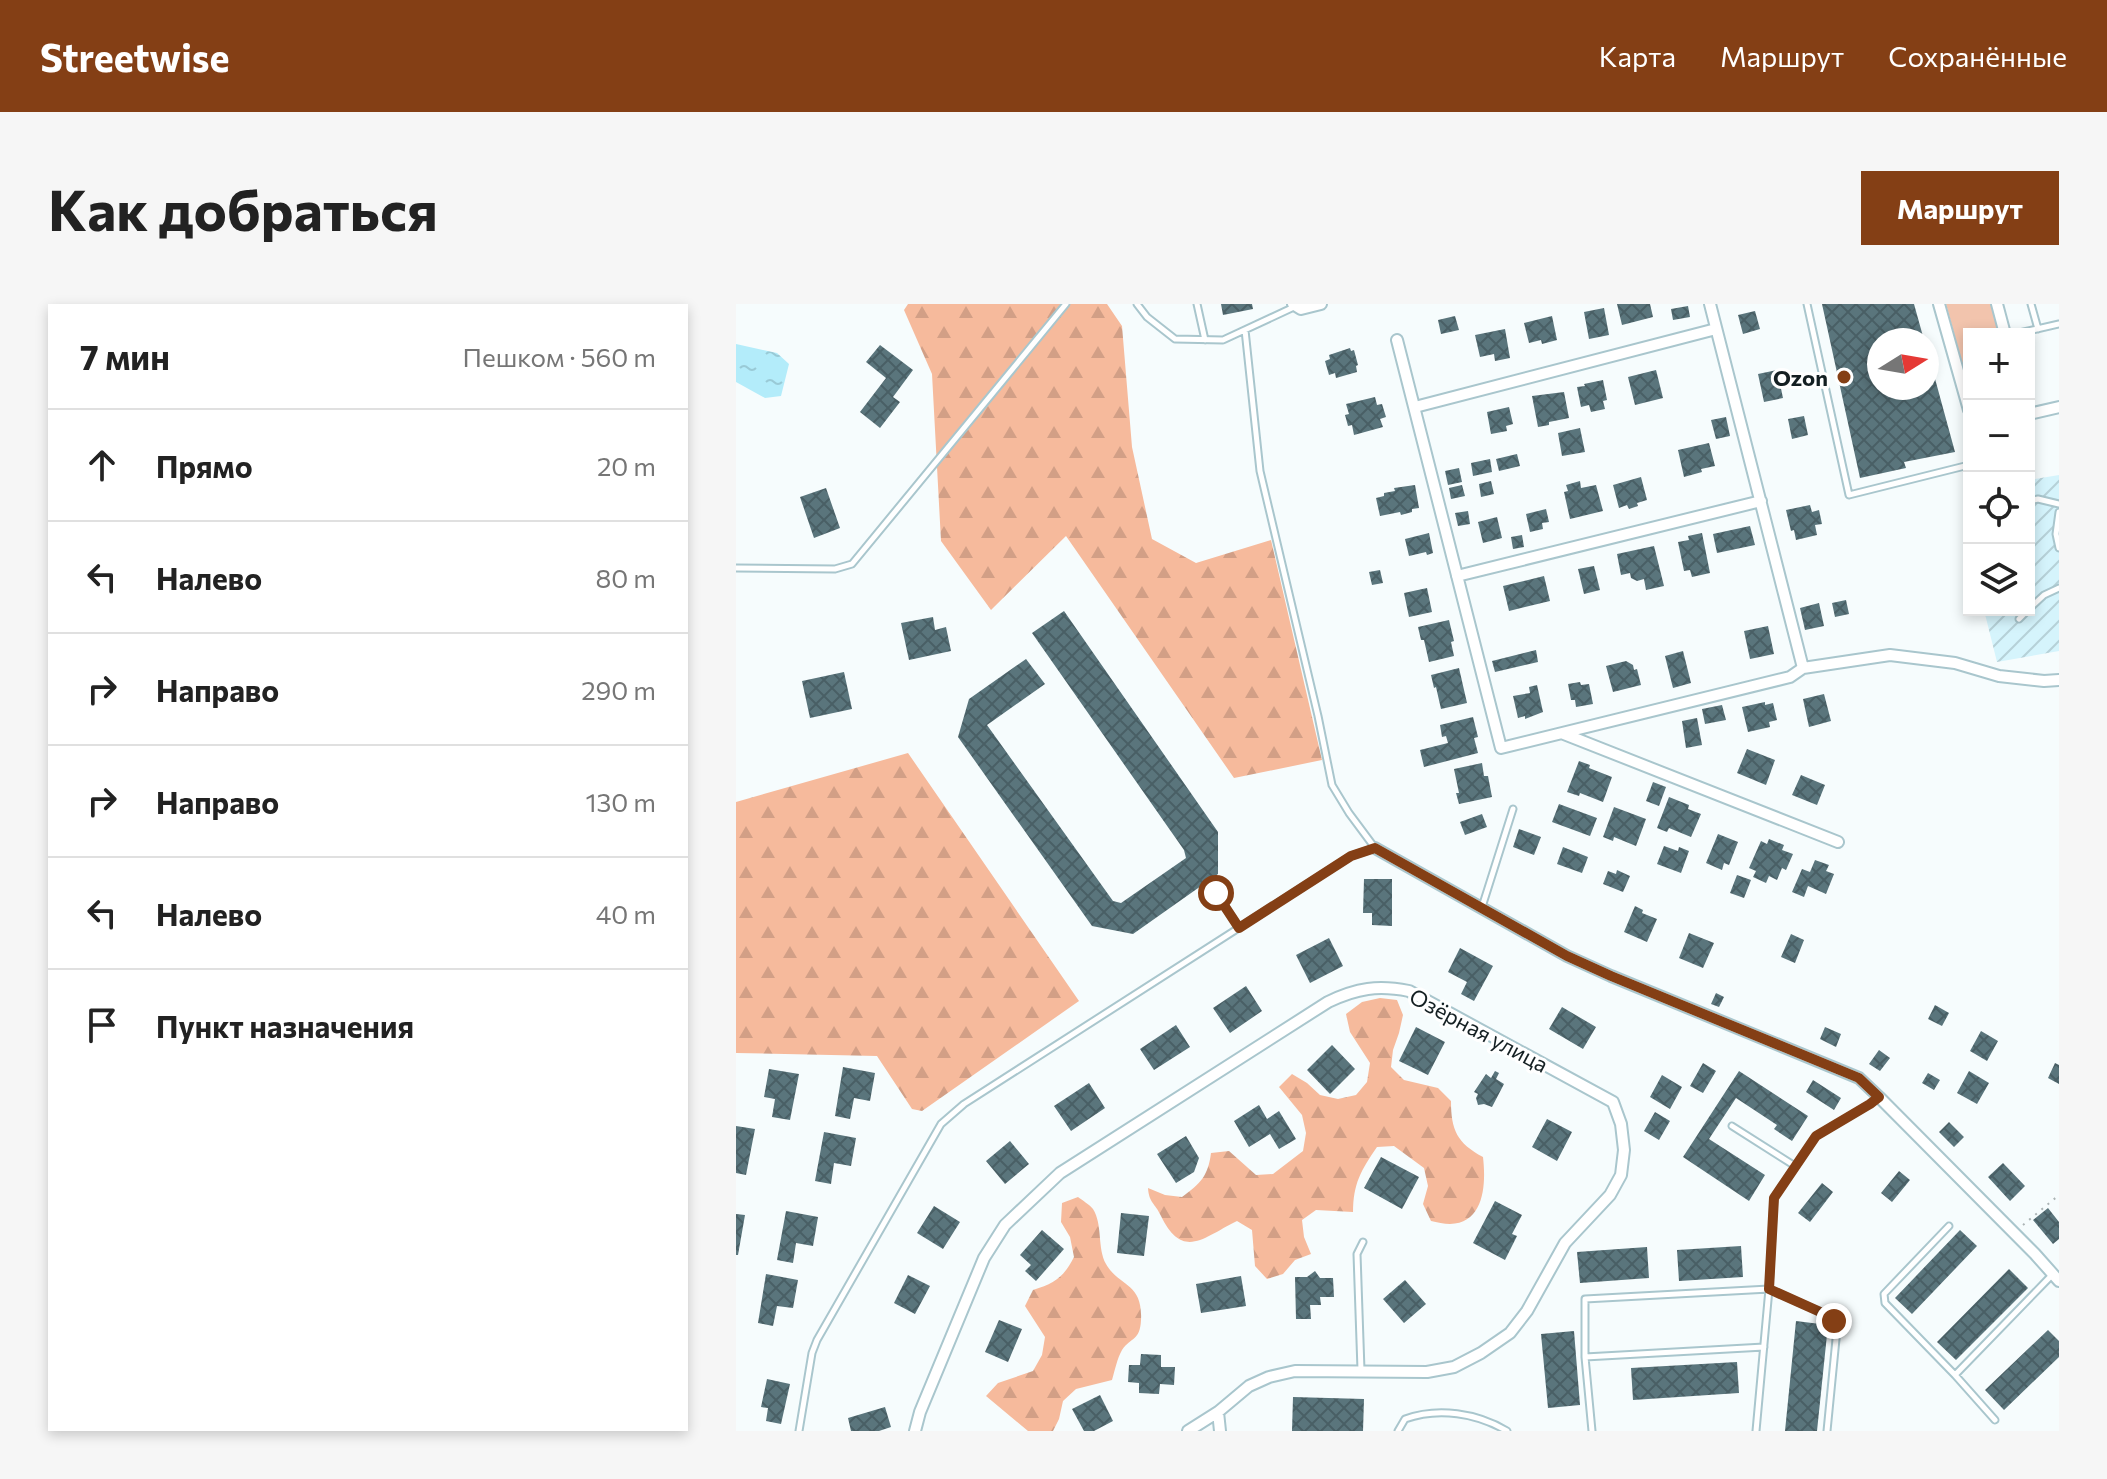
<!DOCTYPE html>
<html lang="ru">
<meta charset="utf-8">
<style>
:root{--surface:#fff;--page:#f6f6f6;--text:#222;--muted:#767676;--line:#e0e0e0;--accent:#843f15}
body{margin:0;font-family:Commissioner,sans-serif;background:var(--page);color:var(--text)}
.controls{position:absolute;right:24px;top:24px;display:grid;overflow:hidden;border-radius:0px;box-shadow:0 4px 12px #0003}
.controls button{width:72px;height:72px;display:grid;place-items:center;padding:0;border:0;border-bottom:2px solid var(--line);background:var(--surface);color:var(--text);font:40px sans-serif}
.compass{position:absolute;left:1131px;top:24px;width:72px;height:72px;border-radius:50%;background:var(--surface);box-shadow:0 4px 12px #0003;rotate:79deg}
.stop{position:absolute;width:24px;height:24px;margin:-18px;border:6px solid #843f15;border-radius:50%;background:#fff}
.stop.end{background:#843f15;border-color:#fff;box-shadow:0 2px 8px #0008}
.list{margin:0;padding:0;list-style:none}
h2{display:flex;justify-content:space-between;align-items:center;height:104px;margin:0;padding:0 32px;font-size:34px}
h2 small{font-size:26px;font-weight:400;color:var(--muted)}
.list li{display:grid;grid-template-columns:52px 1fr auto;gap:24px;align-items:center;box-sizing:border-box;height:112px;padding:0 32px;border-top:2px solid var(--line)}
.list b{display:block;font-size:30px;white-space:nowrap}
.list em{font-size:26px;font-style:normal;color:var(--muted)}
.icon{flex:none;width:44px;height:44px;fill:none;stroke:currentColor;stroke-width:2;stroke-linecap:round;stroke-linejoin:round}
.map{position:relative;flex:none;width:1323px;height:1127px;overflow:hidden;border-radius:0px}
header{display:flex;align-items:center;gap:48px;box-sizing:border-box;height:112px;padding:0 40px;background:var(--accent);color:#fff}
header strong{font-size:38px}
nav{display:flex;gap:44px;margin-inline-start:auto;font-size:28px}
.intro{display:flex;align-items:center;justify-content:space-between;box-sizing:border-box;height:192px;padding:0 48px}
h1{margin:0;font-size:56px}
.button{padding:20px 36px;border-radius:0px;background:var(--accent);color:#fff;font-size:28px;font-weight:700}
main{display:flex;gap:48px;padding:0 48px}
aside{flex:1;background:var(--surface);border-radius:0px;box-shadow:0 4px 12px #0003}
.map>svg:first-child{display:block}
.industrial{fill:url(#industrial-furrows)}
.green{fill:#f2c4ad}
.forest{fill:url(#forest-firs)}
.water{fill:url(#water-ripples)}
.building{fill:url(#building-cross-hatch)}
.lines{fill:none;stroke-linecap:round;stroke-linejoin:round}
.service-casing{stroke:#a9c6cd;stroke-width:9}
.minor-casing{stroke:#a9c6cd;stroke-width:14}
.path{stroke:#acb4b5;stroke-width:2;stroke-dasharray:2 6;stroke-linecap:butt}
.service{stroke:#fff;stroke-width:5}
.minor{stroke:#fff;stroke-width:10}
.route{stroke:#843f15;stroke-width:10}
.poi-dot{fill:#843f15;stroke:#fff;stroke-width:3}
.labels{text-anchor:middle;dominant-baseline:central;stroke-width:6;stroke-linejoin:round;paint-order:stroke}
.poi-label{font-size:22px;font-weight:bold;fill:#141f22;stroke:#fff;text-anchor:end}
.street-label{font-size:22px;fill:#141f22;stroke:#fff}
</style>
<header>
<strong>Streetwise</strong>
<nav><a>Карта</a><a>Маршрут</a><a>Сохранённые</a></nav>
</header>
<div class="intro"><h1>Как добраться</h1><a class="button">Маршрут</a></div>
<main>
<aside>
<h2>7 мин<small>Пешком · 560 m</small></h2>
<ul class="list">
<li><svg class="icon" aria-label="ahead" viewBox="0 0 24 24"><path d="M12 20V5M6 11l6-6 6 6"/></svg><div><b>Прямо</b></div><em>20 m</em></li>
<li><svg class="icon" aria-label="left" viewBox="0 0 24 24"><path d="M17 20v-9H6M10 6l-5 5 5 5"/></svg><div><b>Налево</b></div><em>80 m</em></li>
<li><svg class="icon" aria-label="right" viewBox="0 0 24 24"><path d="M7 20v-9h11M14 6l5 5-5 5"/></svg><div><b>Направо</b></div><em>290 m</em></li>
<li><svg class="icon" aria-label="right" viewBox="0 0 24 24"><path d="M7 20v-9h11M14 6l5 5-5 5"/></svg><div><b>Направо</b></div><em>130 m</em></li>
<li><svg class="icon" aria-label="left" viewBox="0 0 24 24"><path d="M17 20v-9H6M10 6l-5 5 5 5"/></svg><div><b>Налево</b></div><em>40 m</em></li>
<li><svg class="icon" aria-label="arrive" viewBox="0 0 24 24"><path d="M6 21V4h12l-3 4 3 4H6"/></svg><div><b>Пункт назначения</b></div></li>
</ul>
</aside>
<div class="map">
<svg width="1323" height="1127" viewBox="0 0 1323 1127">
<defs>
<pattern id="industrial-furrows" width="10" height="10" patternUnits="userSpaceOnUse" patternTransform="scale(2)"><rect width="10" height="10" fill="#d5f4fc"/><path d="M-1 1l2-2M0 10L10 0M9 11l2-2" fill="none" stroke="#b6d1d8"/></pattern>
<pattern id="forest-firs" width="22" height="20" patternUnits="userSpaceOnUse" patternTransform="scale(2)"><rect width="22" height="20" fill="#f6ba9c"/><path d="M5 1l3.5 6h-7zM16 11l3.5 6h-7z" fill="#d29f86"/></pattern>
<pattern id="water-ripples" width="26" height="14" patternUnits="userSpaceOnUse" patternTransform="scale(2)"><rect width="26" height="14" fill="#b3ecfa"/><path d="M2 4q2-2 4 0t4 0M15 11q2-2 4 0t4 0" fill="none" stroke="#99cad6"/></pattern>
<pattern id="building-cross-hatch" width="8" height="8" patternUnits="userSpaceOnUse" patternTransform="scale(2)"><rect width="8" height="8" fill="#5a757c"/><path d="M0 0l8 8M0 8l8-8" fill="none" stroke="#495f65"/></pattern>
</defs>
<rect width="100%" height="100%" fill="#f6fcfd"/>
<path class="industrial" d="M1323,171v176l-62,11 -13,-52h45v-130z"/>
<path class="green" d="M1210,0h45l8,30h-30v54z"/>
<path class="forest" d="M172,0h199l15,22 10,121 20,92 44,24 75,-23 51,220 -88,18 -168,-242 -75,74 -50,-69 -9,-167 -28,-64z
M172,449l171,248 -157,110 -10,-2 -35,-53 -141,-3v-251z
M644,694l17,2 6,15 -4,18 -6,17 -2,17 13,13 34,8 13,13c0,29 6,42 32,56 3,26 2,66 -33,67 -6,0 -13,-2 -19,-3l-8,-17 5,-18 -4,-18 -30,-22 -17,1c-16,23 -24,37 -24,65l-37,-2 -14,10 2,17 7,17 -16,6 -12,14 -16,5 -12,-13 -3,-36 -15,-9c-33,16 -54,40 -76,-5 -6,-13 -12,-13 -13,-28l17,7 17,2c19,-14 26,-21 29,-44l18,-2 27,24 17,-1 30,-23 3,-18 -4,-18 -23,-28 13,-13 15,9 13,12 18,4 18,-4 11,-13 3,-19 -20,-31 -4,-18 16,-12z
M342,893c4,3 12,8 15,12 10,16 4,39 13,55 13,23 37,18 35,56 -1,21 -10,17 -19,30 -5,9 -7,20 -10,30l-36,9 -13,12 -4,18 -6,12h-25l-42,-35 12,-13 35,-12 9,-16 3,-18 -20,-31 8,-16c22,-7 30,-12 41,-33l-4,-20 -9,-15 1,-19z"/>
<path class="water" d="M0,40l41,9 12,11 -8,32 -16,2 -29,-16z"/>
<path class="building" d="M485,0h31l1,5 -30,6z
M881,0h33l3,13 -31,8z
M1086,0h92l10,36h-45v48h48l1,-35 27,99 -51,10 2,6 -46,10z
M952,2l2,11 -17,3 -2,-11z
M868,4l5,27 -20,4 -5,-27z
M1019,7l5,18 -17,5 -5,-19z
M719,12l4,14 -18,4 -3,-14z
M816,12l5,24 -15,4 -1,-4 -12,3 -5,-20z
M769,25l5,29 -15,3 -1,-7 -14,3 -5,-22z
M144,41l33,25 -20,27 7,5 -20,26 -20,-16 26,-34 -20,-16z
M614,44l1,3 3,-1 4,15 -2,1 1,6 -21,6 -1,-5 -6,2 -4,-14 5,-2 -1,-4z
M920,66l7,28 -28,7 -7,-28z
M1041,66l6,28 -19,4 -6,-28z
M867,76l4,20 -4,1 2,8 -14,3 -2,-7 -8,2 -4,-20 8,-1 -1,-2z
M828,88l5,26 -20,4v3l-11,2 -6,-31z
M639,93l2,8 5,-1 4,13 -6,2 3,8 -29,8 -2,-10 -4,1 -3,-11 4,-1 -3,-10z
M773,103l4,17 -7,2 1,5 -16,3 -4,-22z
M1068,112l4,19 -16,4 -4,-20z
M990,113l4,19 -14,3 -5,-19z
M844,124l5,24 -23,4 -4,-23z
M973,139l6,23 -14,3 1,3 -18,5 -6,-27z
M781,150l3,12 -21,5 -3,-12z
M754,155l2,13 -19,4 -2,-13z
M723,164l3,14 -14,3 -3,-14z
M905,173l6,23 -10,3 1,3 -9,3 -2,-4 -8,3 -6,-23z
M755,177l3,13 -13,3 -2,-13z
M844,177l1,7 15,-3 7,26 -33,8 -6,-27 4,-1 -2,-6z
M679,181l4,23 -7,1v3l-11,3 -1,-3 -20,4 -4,-18 8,-2v-3l11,-2 -1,-3z
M726,181l3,11 -14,3 -2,-11z
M90,184l14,40 -26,10 -14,-41z
M1074,201l2,7 7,-2 3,14 -7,1 2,10 -21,5 -2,-10 -3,1 -5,-21z
M810,205l3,13 -7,1 1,6 -13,3 -4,-18z
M732,207l2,13 -12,2 -3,-13z
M761,213l5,21 -19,5 -5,-21z
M1014,222l5,19 -38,8 -4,-19z
M693,229l4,20 -6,2 -1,-3 -17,4 -4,-17z
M966,229l8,40 -18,4 -2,-7 -6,1 -6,-29 11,-2 -1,-4z
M786,231l2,12 -11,2 -2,-12z
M918,242l10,40 -18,4 -2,-11 -7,2 -6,-3 -1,-5 -9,2 -4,-21z
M858,262l6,24 -16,4 -6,-25z
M644,266l3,13 -11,2 -3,-13z
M808,272l6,25 -41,10 -6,-25z
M691,284l5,24 -23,5 -5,-24z
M1110,296l3,14 -14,3 -3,-14z
M1083,299l5,23 -19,4 -5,-22z
M328,307l154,221v42l-85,60 -41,-8 -134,-189 11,-38 57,-40 19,25 -58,41 126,176 8,2 65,-45 -2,-8 -152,-217z
M197,313l2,13 11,-3 5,24 -42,9 -8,-37z
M713,316l5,21 -3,1 3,14 -25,6 -5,-22h-3l-3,-13z
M1032,322l6,28 -24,5 -6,-28z
M800,346l2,12 -43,10 -3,-11z
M947,347l8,32 -18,5 -8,-32z
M890,357l7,4 1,5 3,-1 4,16 -28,7 -7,-26z
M723,364l8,35 -26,6 -5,-22 -2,1 -3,-13z
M108,368l8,37 -42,9 -8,-37z
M844,378l1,3 8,-1 4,20 -17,3 -1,-7h-4l-3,-16z
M801,381l6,27 -18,7v-3l-7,2 -5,-22 17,-3 -1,-6z
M1088,390l7,27 -22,6 -6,-28z
M1029,398v3l8,-2 4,17 -8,2 1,5 -22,5 -6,-25z
M986,401l4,15 -21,4 -3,-15z
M737,413l5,20 -4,1 4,15 -54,14 -4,-17 28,-7 -2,-7 -4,1 -2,-12z
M961,414l5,27 -16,3 -4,-27z
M1011,445l28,11 -9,25 -29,-12z
M843,457l11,4 -1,3 23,9 -9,25 -23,-9 -1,3 -12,-4z
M746,459l2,13h4l4,21 -33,7 -3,-11h3l-5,-24z
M1065,471l24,10 -8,20 -25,-10z
M917,478l13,5 -7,19 -13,-5z
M933,493l20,8 -1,4 13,5 -10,23 -22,-9 -2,4 -10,-4z
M823,500l38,14 -7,18 -38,-14z
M878,503l32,12 -10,27 -22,-9 -1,4 -10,-4z
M746,510l5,13 -22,8 -5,-13z
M783,525l22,8 -7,18 -21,-8z
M982,530l20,8 -9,23 -5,-2 -2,7 -16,-7z
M1033,535l15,6 -2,5 11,4 -7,16 -4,-2 -5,12 -8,-4 -3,7 -13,-6 3,-6 -7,-3 12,-27 6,3z
M928,542l14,5 1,-4 10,4 -8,22 -24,-9z
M827,543l25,10 -6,16 -25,-9z
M1079,556l14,5 -3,6 8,3 -8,20 -18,-8 -4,11 -12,-5 10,-23 8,3z
M881,566l13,6 -7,16 -20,-8 5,-13 8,3z
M1001,571l14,5 -7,18 -14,-5z
M628,575h28v47l-20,-1v-12h-9z
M899,602l8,4 -1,3 15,6 -10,23 -23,-10z
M953,629l25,10 -11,25 -24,-10z
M1055,630l13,6 -9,23 -14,-6z
M593,634l14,28 -33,17 -14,-28z
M724,644l33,18 -19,35 -13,-7 6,-12 -19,-10z
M510,682l16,25 -32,22 -17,-25z
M980,689l8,4 -5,10 -8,-3z
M1199,701l14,8 -7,13 -14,-7z
M826,703l34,20 -13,22 -34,-20z
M440,721l14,22 -36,23 -14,-21z
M680,723l29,15 -17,33 -29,-14z
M1089,723l16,7 -5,13 -16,-8z
M1245,727l17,10 -11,20 -17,-10z
M596,741l23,24 -25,25 -23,-24z
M1143,746l11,8 -10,13 -11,-7z
M967,759l13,8 -13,22 -13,-7z
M1319,759l4,2v19l-11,-6z
M107,763l32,6 -5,28 -16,-3 -4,21 -15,-3z
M33,765l30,5 -9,46 -18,-3 3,-18 -11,-2z
M759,767l4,2 -3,6 8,5 -12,23 -8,-3 -6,1 -2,-7 2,-4 -4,-2 12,-18 5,4z
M1003,767l69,45 -16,25 -18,-12 3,-4 -41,-27 -27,41 56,36 -16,26 -66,-44z
M1233,767l20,12 -12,21 -20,-11z
M1192,769l12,7 -6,10 -12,-7z
M926,771l20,12 -12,22 -20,-12z
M1077,776l28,18 -7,12 -28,-18z
M353,779l16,25 -34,23 -17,-25z
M523,801l8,14 12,-8 17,28 -17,10 -9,-15 -21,13 -15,-26z
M919,808l15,9 -11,19 -15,-9z
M811,815l25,13 -15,29 -25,-14z
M1213,818l15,15 -10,10 -15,-15z
M0,822l19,3 -9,46 -10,-2z
M88,828l32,6 -5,28 -17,-3 -3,21 -16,-3z
M450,832l13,22 -5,14 -18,11 -19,-29z
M274,837l19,23 -24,20 -19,-23z
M645,853l38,20 -17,32 -38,-21z
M1267,859l22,23 -15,15 -22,-24z
M1163,867l11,9 -18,22 -11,-9z
M1086,879l11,9 -23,30 -12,-9z
M759,897l27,14 -10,19 5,2 -12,24 -32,-17z
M198,902l26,16 -17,27 -26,-16z
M1312,904l11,14v17l-6,5 -20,-24z
M50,907l32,6 -5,29 -17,-3 -3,20 -16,-3z
M385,909l28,3 -5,40 -27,-3z
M0,910l9,1 -7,40h-2z
M306,926l22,19 -28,32 -11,-10 6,-6 -11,-10z
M1224,926l17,16 -65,68 -17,-16z
M1005,942l2,31 -64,4 -2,-31z
M911,943l2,31 -69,5 -3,-31z
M1273,965l19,19 -72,72 -19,-18z
M579,967l5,7h13l1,19h-14l1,8h-11l1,14h-15l-1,-42h12z
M30,970l32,6 -5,28 -16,-2 -4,20 -15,-3z
M172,971l22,11 -15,28 -21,-11z
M505,972l5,30 -45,7 -5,-29z
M669,976l21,24 -22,19 -21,-24z
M263,1016l23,9 -14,33 -23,-10z
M1060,1017l32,4 -11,106h-32z
M1312,1026l11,11v16l-55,53 -19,-20z
M838,1027l6,74 -32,3 -7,-74z
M405,1050l20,1v12h14l-1,18 -14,-1 -1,10 -20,-1v-10l-11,-1 1,-17h11z
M1001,1058l2,31 -106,7 -2,-32z
M31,1075l23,5 -9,40 -15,-3 2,-13 -7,-1z
M364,1091l13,26 -19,10h-10l-12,-22z
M557,1093l71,2 -1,32h-71z
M149,1103l6,20 -12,4h-28l-3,-13z"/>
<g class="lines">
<defs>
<path id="service" d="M401,0l10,13 28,22 48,1 71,-33
M461,0l8,36
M1071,0l42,191 120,-30
M1295,0l7,25
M1279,30l44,-10
M1293,197l9,-2 21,5
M1323,208l-3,22 3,14
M0,264l99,1 17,-5 214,-260
M1293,305l15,-14 15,-7
M1283,315l9,-9
M480,589l23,35
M746,603l31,-98
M996,822l63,40
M1213,922l-65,68 1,9 70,72 97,-100
M1028,1043l-179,10v-58l184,-10 58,26 7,6 3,8 -10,102
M849,1053l7,74
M625,1066l-4,-116 6,-12
M1219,1071l40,45
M63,1127l13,-78 5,-13 124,-216 23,-20 387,-248 24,-8 -26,-35 -17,-28 -14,-69 -58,-245 -15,-141
M662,1127l7,-12c33,-12 72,-6 102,12
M1020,1127l13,-142 5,-91 42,-62 54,-32 9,-7"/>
<path id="minor" d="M557,0l8,5 20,-5
M974,0l93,364
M1203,0l30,106
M1261,0l8,30
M661,36l104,408 289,-71 13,-9 87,-13 65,8 44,13 45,5 15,-1
M679,103l301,-78
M1293,110l30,-7
M721,272l304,-75
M828,430l274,108
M639,544l192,108 44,20 248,102 20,19 156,157 24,27
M482,1108l2,19
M179,1127l5,-19 64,-154 21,-33 55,-52 268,-171c29,-14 50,-17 81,-11l204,111 8,22 3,26 -3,25 -11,20 -45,48 -38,68 -17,22 -29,20 -27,14 -27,5 -132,-1 -26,6 -20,9 -31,26 -30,19"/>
</defs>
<use href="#service" class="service-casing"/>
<use href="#minor" class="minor-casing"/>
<path class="path" d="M1287,921l36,-30"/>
<use href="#service" class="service"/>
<use href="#minor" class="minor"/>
</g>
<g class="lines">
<path class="route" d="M480,589l23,35 112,-72 24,-8 192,108 44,20 248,102 20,19 -9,7 -54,32 -42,62 -5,91 58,26 7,6"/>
</g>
<circle class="poi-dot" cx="1108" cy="73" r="8"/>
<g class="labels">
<g class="poi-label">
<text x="1092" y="73">Ozon</text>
</g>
<g class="street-label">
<text transform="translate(743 726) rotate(28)">Озёрная улица</text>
</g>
</g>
</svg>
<div class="controls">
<button>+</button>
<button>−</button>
<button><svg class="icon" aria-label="locate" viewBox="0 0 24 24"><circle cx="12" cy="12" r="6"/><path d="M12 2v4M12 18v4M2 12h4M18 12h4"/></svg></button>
<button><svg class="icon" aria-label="layers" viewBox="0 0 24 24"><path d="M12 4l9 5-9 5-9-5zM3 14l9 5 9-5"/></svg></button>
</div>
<svg class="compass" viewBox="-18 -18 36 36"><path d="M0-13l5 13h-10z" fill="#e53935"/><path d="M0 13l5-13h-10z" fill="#767676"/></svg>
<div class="stop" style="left:480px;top:589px"></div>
<div class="stop end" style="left:1098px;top:1017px"></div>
</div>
</main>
